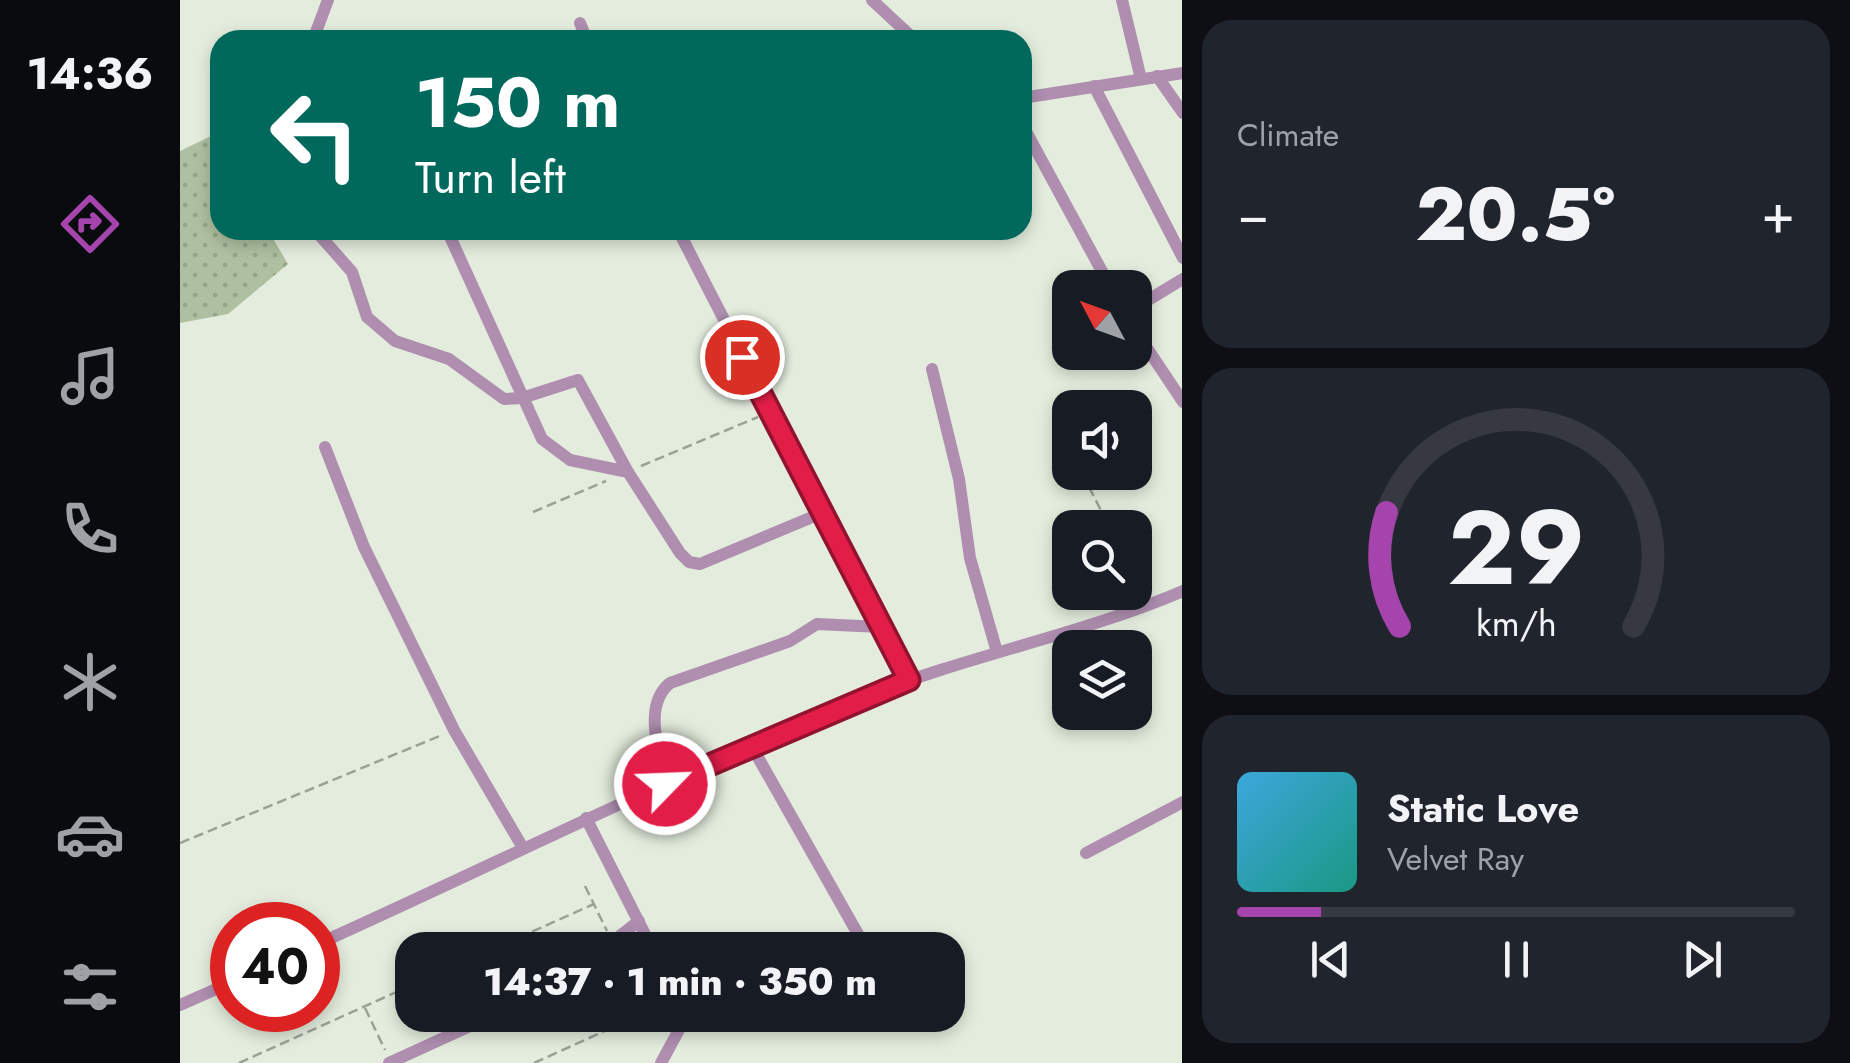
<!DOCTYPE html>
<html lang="en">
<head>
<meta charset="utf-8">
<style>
  body { margin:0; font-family:Jost,sans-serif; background:#20242c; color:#f1f3f6; height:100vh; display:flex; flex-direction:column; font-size:38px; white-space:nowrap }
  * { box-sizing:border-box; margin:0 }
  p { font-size:32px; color:#9ea1a6 }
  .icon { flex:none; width:55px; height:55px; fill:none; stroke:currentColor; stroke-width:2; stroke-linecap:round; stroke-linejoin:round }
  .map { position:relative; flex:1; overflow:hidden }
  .sheet { display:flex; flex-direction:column; gap:20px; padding:20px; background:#0d0f14; width:668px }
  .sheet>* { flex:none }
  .top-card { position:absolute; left:30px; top:30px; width:822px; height:210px; border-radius:30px; box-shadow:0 5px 15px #0003; background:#00695c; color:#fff; overflow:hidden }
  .needle { width:65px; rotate:311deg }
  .fabs { position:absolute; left:872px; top:270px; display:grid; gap:20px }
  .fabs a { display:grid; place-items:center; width:100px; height:100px; border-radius:20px; background:#171b24; box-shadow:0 5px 15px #0003; font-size:50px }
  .speed { position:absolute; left:30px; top:902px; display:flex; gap:20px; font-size:50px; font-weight:700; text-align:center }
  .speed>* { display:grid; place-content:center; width:130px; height:130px; border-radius:50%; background:#171b24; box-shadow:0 5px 15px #0003; line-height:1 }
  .speed .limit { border:15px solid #d22; background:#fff; color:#111 }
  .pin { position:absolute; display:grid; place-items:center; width:85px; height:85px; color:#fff; margin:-42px; border:5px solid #fff; border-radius:50%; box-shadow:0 2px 10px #0007 }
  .me { position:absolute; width:110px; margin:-55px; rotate:66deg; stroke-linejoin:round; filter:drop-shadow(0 0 8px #0008) }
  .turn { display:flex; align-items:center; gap:35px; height:210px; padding:0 40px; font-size:45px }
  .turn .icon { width:130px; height:130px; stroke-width:2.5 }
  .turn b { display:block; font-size:70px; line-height:85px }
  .big { font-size:75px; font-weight:800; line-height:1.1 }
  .sheet .widget { flex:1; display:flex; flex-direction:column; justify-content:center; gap:15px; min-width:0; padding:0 35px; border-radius:30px; background:#20242c }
  .sheet .dial { align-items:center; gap:0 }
  .dial svg { height:260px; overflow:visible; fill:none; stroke:#363941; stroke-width:7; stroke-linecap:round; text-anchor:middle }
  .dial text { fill:#f1f3f6; stroke:none }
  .song { display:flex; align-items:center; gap:30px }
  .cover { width:120px; height:120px; border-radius:15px; background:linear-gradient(135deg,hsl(200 70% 55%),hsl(170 70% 35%)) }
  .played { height:10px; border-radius:5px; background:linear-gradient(90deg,#a544ac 15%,#363941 15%) }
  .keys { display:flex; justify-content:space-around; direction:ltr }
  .heat { display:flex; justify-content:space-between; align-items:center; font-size:55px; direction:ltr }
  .trip { position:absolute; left:215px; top:932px; width:570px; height:100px; border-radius:30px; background:#171b24; box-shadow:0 5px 15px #0003; font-weight:800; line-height:100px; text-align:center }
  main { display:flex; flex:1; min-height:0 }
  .tabs { display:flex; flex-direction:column; width:180px; justify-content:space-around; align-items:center; background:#090b0e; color:#9ea1a6 }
  .tabs .icon { width:70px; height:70px }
  .tabs .selected { color:#a544ac }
  .tabs b { font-size:45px; color:#f1f3f6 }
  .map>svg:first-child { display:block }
</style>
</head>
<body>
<main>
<nav class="tabs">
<b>14:36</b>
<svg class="icon selected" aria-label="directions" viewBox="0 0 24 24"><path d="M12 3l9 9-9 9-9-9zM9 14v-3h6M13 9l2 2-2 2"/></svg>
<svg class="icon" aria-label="music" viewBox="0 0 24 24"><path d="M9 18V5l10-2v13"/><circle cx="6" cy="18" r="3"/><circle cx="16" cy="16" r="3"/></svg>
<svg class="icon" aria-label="phone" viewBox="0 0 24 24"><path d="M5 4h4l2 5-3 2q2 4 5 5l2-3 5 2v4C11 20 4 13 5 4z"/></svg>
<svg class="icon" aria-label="climate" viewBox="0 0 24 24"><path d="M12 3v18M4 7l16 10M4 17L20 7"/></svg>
<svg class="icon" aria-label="car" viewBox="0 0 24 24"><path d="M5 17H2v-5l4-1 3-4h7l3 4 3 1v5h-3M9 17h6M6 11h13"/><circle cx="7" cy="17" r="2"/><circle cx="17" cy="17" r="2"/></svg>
<svg class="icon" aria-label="filters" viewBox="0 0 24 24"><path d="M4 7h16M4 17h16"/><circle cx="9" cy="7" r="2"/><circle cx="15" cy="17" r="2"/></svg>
</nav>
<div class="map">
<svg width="1003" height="1063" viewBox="0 0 1003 1063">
  <defs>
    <pattern id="grass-dots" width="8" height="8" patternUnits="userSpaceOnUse" patternTransform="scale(2.5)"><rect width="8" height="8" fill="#aec0a1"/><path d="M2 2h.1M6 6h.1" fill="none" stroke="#95a58a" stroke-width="1.8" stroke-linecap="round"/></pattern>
  </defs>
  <rect width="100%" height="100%" fill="#e3ecdd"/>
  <!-- grass -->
  <polygon fill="url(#grass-dots)" points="31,136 40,150 40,230 88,230 108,264 48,314 0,323 0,151"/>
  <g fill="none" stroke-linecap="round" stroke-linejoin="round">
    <!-- path -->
    <g stroke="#9ba196" stroke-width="2.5" stroke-dasharray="10 5" stroke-linecap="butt">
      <polyline points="461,466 578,417"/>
      <polyline points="909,487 930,528"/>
      <polyline points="353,512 426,481"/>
      <polyline points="955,574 964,591"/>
      <polyline points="0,843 262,735"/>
      <polyline points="405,886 427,931"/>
      <polyline points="311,950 414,904"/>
      <polyline points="185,1008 205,1050"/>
      <polyline points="59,1063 232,985"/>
      <polyline points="354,1063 460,1015"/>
    </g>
    <!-- minor -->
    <g stroke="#af8eb0" stroke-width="12">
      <polyline points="692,0 735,40"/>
      <polyline points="942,0 961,79"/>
      <polyline points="400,23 407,40"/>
      <polyline points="133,40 148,0"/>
      <polyline points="977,76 1003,113"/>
      <polyline points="914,86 1003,258"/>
      <polyline points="842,98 1003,73"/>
      <polyline points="842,124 931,288"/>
      <polyline points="135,230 172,272 187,317 215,341 269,359 324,399 342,398 398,380 448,472 500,553 509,562 520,564 642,513"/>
      <polyline points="267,230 362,439 390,460 448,472"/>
      <polyline points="498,230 729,680"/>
      <polyline points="955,308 1003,279"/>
      <polyline points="955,330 1003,402"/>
      <polyline points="752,369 779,479 790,558 817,652"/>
      <polyline points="145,447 184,547 274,730 343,848"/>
      <polyline points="571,745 687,950"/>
      <path d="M485,784C480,752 462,706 490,683L610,641L637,624L701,627"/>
      <polyline points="406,818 473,950"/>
      <polyline points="906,853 1003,802"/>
      <path d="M138,944C320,862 499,772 685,697C789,655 900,635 1003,591"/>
      <polyline points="422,950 459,921"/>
      <polyline points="0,1005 52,982"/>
      <polyline points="209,1063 314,1015"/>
      <polyline points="481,1063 507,1015"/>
    </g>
  </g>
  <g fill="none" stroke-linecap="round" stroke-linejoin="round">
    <defs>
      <polyline id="route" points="485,784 729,680 562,357"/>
    </defs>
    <!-- route casing -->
    <use href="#route" stroke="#92132f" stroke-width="25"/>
    <!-- route -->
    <use href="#route" stroke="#e11d48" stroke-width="18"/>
  </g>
</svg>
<div class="fabs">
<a><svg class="needle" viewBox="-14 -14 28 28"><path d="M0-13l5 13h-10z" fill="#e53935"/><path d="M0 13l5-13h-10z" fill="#9ea1a6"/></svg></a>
<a><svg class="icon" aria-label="sound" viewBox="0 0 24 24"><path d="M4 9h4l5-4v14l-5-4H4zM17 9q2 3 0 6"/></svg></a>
<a><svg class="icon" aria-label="search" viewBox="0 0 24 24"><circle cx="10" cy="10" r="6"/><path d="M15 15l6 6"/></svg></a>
<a><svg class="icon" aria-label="layers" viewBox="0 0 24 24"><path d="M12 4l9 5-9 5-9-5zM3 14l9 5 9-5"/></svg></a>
</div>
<div class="speed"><div class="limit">40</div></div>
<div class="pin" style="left:562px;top:357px;background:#d93025"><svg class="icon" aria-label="arrive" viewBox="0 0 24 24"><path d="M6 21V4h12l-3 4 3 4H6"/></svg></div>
<svg class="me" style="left:485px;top:784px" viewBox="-20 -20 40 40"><circle r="17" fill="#e11d48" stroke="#fff" stroke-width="3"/><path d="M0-11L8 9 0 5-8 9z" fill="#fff"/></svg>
<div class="trip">14:37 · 1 min · 350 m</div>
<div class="top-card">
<div class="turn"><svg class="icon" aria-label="left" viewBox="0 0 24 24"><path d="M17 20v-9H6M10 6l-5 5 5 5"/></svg><div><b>150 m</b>Turn left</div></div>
</div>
</div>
<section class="sheet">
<div class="widget"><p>Climate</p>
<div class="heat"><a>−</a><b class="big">20.5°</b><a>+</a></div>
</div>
<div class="widget dial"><svg viewBox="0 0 100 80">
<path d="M14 69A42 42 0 1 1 86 69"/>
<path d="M14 69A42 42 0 0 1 10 34" stroke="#a544ac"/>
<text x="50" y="56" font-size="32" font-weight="700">29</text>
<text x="50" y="72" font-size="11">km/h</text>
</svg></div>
<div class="widget">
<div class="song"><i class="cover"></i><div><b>Static Love</b><p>Velvet Ray</p></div></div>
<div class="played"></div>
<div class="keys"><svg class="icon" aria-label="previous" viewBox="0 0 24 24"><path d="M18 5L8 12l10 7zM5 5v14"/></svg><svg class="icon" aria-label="pause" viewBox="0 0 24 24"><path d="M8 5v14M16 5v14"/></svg><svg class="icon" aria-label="next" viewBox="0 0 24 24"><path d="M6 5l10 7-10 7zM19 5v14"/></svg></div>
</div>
</section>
</main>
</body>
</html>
